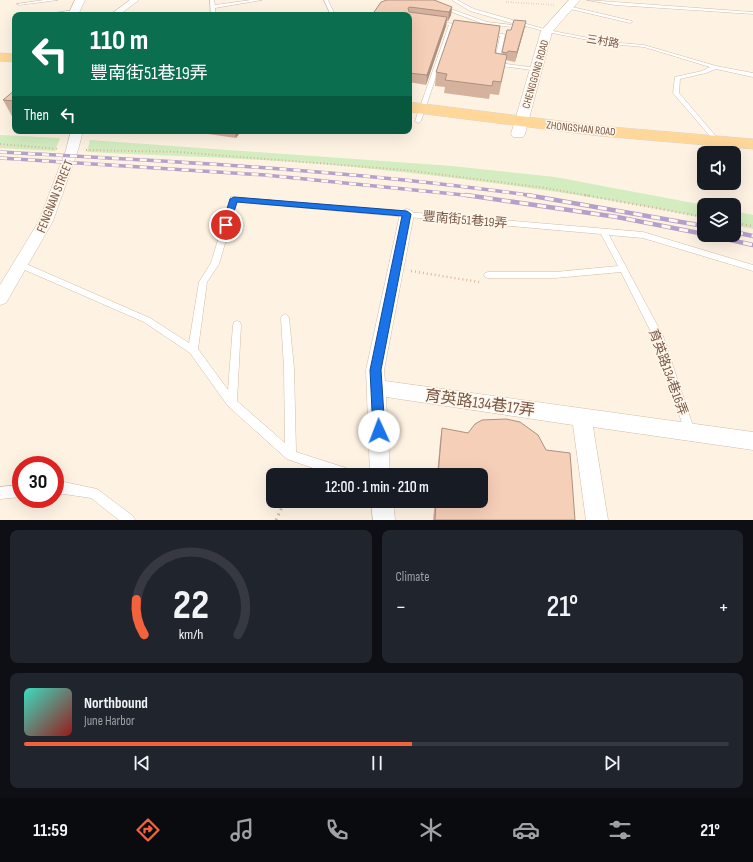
<!DOCTYPE html>
<html lang="en">
<head>
<meta charset="utf-8">
<style>
  body { margin:0; font-family:"Sofia Sans Condensed","Noto Sans TC",sans-serif; background:#20242c; color:#f1f3f6; height:100vh; display:flex; flex-direction:column; font-size:15px; white-space:nowrap }
  * { box-sizing:border-box; margin:0 }
  p { font-size:13px; color:#9ea1a6 }
  .icon { flex:none; width:22px; height:22px; fill:none; stroke:currentColor; stroke-width:2; stroke-linecap:round; stroke-linejoin:round }
  .map { position:relative; height:520px; overflow:hidden }
  .side { display:flex; flex-direction:column; gap:10px; padding:10px; background:#0d0f14; flex:1 }
  .side>* { flex:none }
  .banner { position:absolute; left:12px; top:12px; width:400px; height:122px; border-radius:8px; box-shadow:0 4px 16px #0002; background:#0b6e4f; color:#fff; overflow:hidden }
  .buttons { position:absolute; left:697px; top:146px; display:grid; gap:8px }
  .buttons a { display:grid; place-items:center; width:44px; height:44px; border-radius:8px; background:#171b24; box-shadow:0 4px 16px #0002; font-size:20px }
  .speed { position:absolute; left:12px; top:456px; display:flex; gap:8px; font-size:20px; font-weight:700; text-align:center }
  .speed>* { display:grid; place-content:center; width:52px; height:52px; border-radius:50%; background:#171b24; box-shadow:0 4px 16px #0002; line-height:1 }
  .speed .limit { border:6px solid #d22; background:#fff; color:#111 }
  .pin { position:absolute; display:grid; place-items:center; width:34px; height:34px; color:#fff; margin:-17px; border:2px solid #fff; border-radius:50%; box-shadow:0 1px 4px #0007 }
  .me { position:absolute; width:44px; margin:-22px; rotate:358deg; stroke-linejoin:round; filter:drop-shadow(0 0 3px #0008) }
  .turn { display:flex; align-items:center; gap:14px; height:84px; padding:0 12px; font-size:18px }
  .turn .icon { width:52px; height:52px; stroke-width:2.5 }
  .turn b { display:block; font-size:28px; line-height:34px }
  .then { display:flex; align-items:center; height:38px; padding:0 12px; background:#0003; gap:8px; font-size:15px }
  .big { font-size:30px; font-weight:600; line-height:1.1 }
  .side .tile { flex:1; display:flex; flex-direction:column; justify-content:center; gap:6px; min-width:0; padding:0 14px; border-radius:8px; background:#20242c }
  .side .dial { align-items:center; gap:0 }
  .dial svg { height:104px; overflow:visible; fill:none; stroke:#363941; stroke-width:7; stroke-linecap:round; text-anchor:middle }
  .dial text { fill:#f1f3f6; stroke:none }
  .song { display:flex; align-items:center; gap:12px }
  .cover { width:48px; height:48px; border-radius:6px; background:linear-gradient(135deg,hsl(170 70% 55%),hsl(0 70% 35%)) }
  .played { height:4px; border-radius:2px; background:linear-gradient(90deg,#f3623d 55%,#363941 55%) }
  .keys { display:flex; justify-content:space-around; direction:ltr }
  .heat { display:flex; justify-content:space-between; align-items:center; font-size:22px; direction:ltr }
  .side .tiles { flex:1; display:grid; gap:10px; grid-template-columns:1fr 1fr }
  .tile:last-child { grid-column:span 2 }
  .trip { position:absolute; left:266px; top:468px; width:222px; height:40px; border-radius:8px; background:#171b24; box-shadow:0 4px 16px #0002; font-weight:600; line-height:40px; text-align:center }
  .tabs { display:flex; height:64px; justify-content:space-around; align-items:center; background:#090b0e; color:#9ea1a6 }
  .tabs .icon { width:28px; height:28px }
  .tabs .active { color:#f3623d }
  .tabs b { font-size:18px; color:#f1f3f6 }
  .map>svg:first-child { display:block }
</style>
</head>
<body>
<div class="map">
<svg width="753" height="520" viewBox="0 0 753 520">
  <rect width="100%" height="100%" fill="#fef3e3"/>
  <!-- green -->
  <g fill="#d3edc0">
    <polygon points="0,135 60,138 55,151 0,148"/>
    <path d="M90,140L452,166L555,177L704,205V218C582,193 458,177 334,165C252,158 169,156 87,152Z"/>
    <polygon points="734,211 753,215 753,229 734,225"/>
  </g>
  <g fill="none" stroke-linecap="round" stroke-linejoin="round">
    <defs>
      <g id="service">
        <polygon points="44,0 58,0 19,5 17,4"/>
        <polygon points="210,0 214,0 215,5 251,0 262,0 215,8 215,15 211,15"/>
        <polygon points="324,0 328,0 335,15 331,15"/>
        <polygon points="420,0 426,0 487,22 522,26 470,11 452,0 457,0 474,9 548,30 609,42 644,45 716,66 753,73 753,77 716,69 706,73 680,79 679,93 719,140 720,141 717,143 715,142 673,93 675,77 702,71 710,67 644,47 609,44 547,32 525,26 525,28 523,28 484,24"/>
        <polygon points="587,0 753,12 753,14 615,5"/>
        <polygon points="568,6 632,21 632,22 630,23 566,8 566,6"/>
        <polygon points="75,10 77,11 77,12 53,15 40,15"/>
        <polygon points="436,21 454,24 421,121 418,123 415,121 449,25 434,23 434,21"/>
        <polygon points="487,32 503,34 505,35 499,63 537,68 539,69 539,71 494,65 500,36 487,34"/>
        <polygon points="231,197 643,232 753,265 753,271 643,238 609,235 663,336 695,432 694,435 690,437 686,435 653,336 621,272 555,278 488,278 485,277 484,275 485,273 488,272 555,272 618,266 601,234 237,202 219,264 207,282 198,349 228,390 233,325 234,322 237,321 240,322 241,325 237,401 285,443 284,368 281,318 282,316 285,314 288,316 289,318 294,368 296,452 349,469 353,471 355,475 333,475 287,459 228,406 190,353 144,322 18,267 17,265 21,262 24,263 150,318 189,343 199,282 211,263"/>
        <polygon points="64,482 97,489 133,516 135,520 119,520 91,498 64,494 55,495 55,483"/>
        <polygon points="21,485 21,497 0,499 0,487"/>
      </g>
      <g id="minor">
        <polygon points="130,0 139,0 119,15 110,15"/>
        <polygon points="71,131 83,131 78,150 53,221 6,303 0,305 0,285 39,221 66,150"/>
        <polygon points="407,209 412,211 414,214 384,370 385,381 753,432 753,450 593,427 608,520 586,520 573,425 386,397 390,475 370,475 366,370 400,214 402,211"/>
        <polygon points="371,501 393,501 395,520 373,520"/>
      </g>
      <g id="tertiary">
        <polygon points="75,0 85,0 78,15 68,15"/>
        <polygon points="569,0 580,0 552,32 525,134 523,137 513,137 511,134 541,31"/>
      </g>
      <g id="primary">
        <polygon points="0,53 15,54 15,62 0,61"/>
        <polygon points="409,102 600,126 753,139 753,149 600,136 409,112"/>
      </g>
    </defs>
    <!-- service casing -->
    <use href="#service" stroke="#d3bcaa" stroke-width="1"/>
    <!-- minor casing -->
    <use href="#minor" stroke="#d3bcaa" stroke-width="1"/>
    <!-- tertiary casing -->
    <use href="#tertiary" stroke="#d3bcaa" stroke-width="1"/>
    <!-- primary casing -->
    <use href="#primary" stroke="#dcd3cf" stroke-width="1"/>
    <!-- path-far3 -->
    <polyline stroke="#dbb39b" stroke-width="1.5" stroke-dasharray="0.5 2" stroke-linecap="butt" points="506,2 555,5"/>
    <!-- path-far2 -->
    <g stroke="#dbb39b" stroke-width="2" stroke-dasharray="1 2.5" stroke-linecap="butt">
      <polyline points="0,144 59,149"/>
      <polyline points="86,150 178,152 405,170 546,188 590,196"/>
    </g>
    <!-- path-far1 -->
    <g stroke="#dbb39b" stroke-width="2.5" stroke-dasharray="1 3" stroke-linecap="butt">
      <polyline points="585,195 704,217"/>
      <polyline points="734,223 753,226"/>
      <polyline points="411,271 479,282"/>
    </g>
    <!-- path -->
    <polyline stroke="#dbb39b" stroke-width="3" stroke-dasharray="1.5 4" stroke-linecap="butt" points="276,520 285,501"/>
    <!-- service -->
    <use href="#service" fill="#fff" fill-rule="evenodd"/>
    <!-- minor -->
    <use href="#minor" fill="#fff" fill-rule="evenodd"/>
    <!-- tertiary -->
    <use href="#tertiary" fill="#fff" fill-rule="evenodd"/>
    <!-- primary -->
    <use href="#primary" fill="#ffd799" fill-rule="evenodd"/>
    <defs>
      <g id="rail-far1">
        <path d="M0,152C179,162 356,170 534,196"/>
        <polyline points="0,158 265,175 474,196"/>
      </g>
      <g id="rail">
        <polyline points="466,195 617,217 704,234"/>
        <polyline points="527,195 704,226"/>
        <polyline points="734,232 753,236"/>
        <polyline points="708,235 753,245"/>
      </g>
    </defs>
    <!-- rail-far1 casing -->
    <use href="#rail-far1" stroke="#b5a0c9" stroke-width="3.5"/>
    <!-- rail casing -->
    <use href="#rail" stroke="#b5a0c9" stroke-width="4.5"/>
    <!-- rail-far1 -->
    <use href="#rail-far1" stroke="#fff7eb" stroke-width="2.5" stroke-dasharray="7" stroke-linecap="butt"/>
    <!-- rail -->
    <use href="#rail" stroke="#fff7eb" stroke-width="3" stroke-dasharray="9" stroke-linecap="butt"/>
  </g>
  <!-- wall -->
  <g fill="#d4b29e">
    <polygon points="387,0 452,7 451,15 448,21 447,21 446,26 426,85 409,82 409,15"/>
    <polygon points="507,30 524,30 515,62 506,60 499,95 490,94 489,99 444,93 445,87 435,86 436,72 495,53 502,54"/>
    <polygon points="15,90 15,118 13,118 3,100"/>
    <polygon points="207,131 241,131 236,138 208,134"/>
    <polygon points="442,428 575,520 433,520 435,501 481,501 481,475 437,475 440,441"/>
  </g>
  <!-- shaded-wall -->
  <g fill="#ac9181">
    <polygon points="452,7 451,15 448,21 449,12"/>
    <polygon points="447,17 446,26 426,85 427,75"/>
    <polygon points="526,21 524,30 515,62 517,52"/>
    <polygon points="235,131 241,131 236,138"/>
  </g>
  <!-- building -->
  <g fill="#f6cfb8" stroke="#ac9181">
    <polygon points="387,0 434,0 452,7 449,12 410,7 408,8 409,12 447,17 427,75 409,73 409,15 372,15 381,2"/>
    <polygon points="454,20 500,26 495,53 507,55 501,82 493,81 492,86 445,80 447,74 436,72"/>
    <polygon points="514,20 526,21 517,52 508,51 507,53 502,52 507,30 511,30"/>
    <polygon points="15,90 15,101 3,100"/>
    <polygon points="506,419 520,422 538,435 546,450 570,453 575,520 435,520 436,501 481,501 481,475 438,475 442,428 468,433 475,424 482,420"/>
  </g>
  <!-- route -->
  <polygon fill="#1a73e8" stroke="#114b97" points="234,197 407,211 411,214 381,370 385,431 383,435 379,437 374,435 373,431 370,370 402,216 237,202 230,225 226,228 223,227 222,225 230,199"/>
  <g text-anchor="middle" stroke-width="3" stroke-linejoin="round" paint-order="stroke">
    <!-- far-street labels -->
    <g font-size="11" fill="#795746" stroke="#fff7eb">
      <text transform="translate(603 41) rotate(9)" y="4">三村路</text>
      <text transform="translate(535 74) rotate(-74)" y="4">CHENGGONG ROAD</text>
      <text transform="translate(581 128) rotate(6)" y="4">ZHONGSHAN ROAD</text>
    </g>
    <!-- street labels -->
    <g font-size="13" fill="#795746" stroke="#fff7eb">
      <text transform="translate(54 196) rotate(-68)" y="5">FENGNAN STREET</text>
      <text transform="translate(465 219) rotate(5)" y="5">豐南街51巷19弄</text>
      <text transform="translate(669 372) rotate(70)" y="5">育英路134巷16弄</text>
    </g>
    <!-- near-street labels -->
    <g font-size="16" fill="#795746" stroke="#fff7eb">
      <text transform="translate(480 402) rotate(8)" y="6">育英路134巷17弄</text>
    </g>
  </g>
</svg>
<div class="buttons">
<a><svg class="icon" aria-label="sound" viewBox="0 0 24 24"><path d="M4 9h4l5-4v14l-5-4H4zM17 9q2 3 0 6"/></svg></a>
<a><svg class="icon" aria-label="layers" viewBox="0 0 24 24"><path d="M12 4l9 5-9 5-9-5zM3 14l9 5 9-5"/></svg></a>
</div>
<div class="speed"><div class="limit">30</div></div>
<div class="pin" style="left:226px;top:225px;background:#d93025"><svg class="icon" aria-label="arrive" viewBox="0 0 24 24"><path d="M6 21V4h12l-3 4 3 4H6"/></svg></div>
<svg class="me" style="left:379px;top:431px" viewBox="-20 -20 40 40"><circle r="19" fill="#fff"/><path d="M0-13L10 11 0 6-10 11z" fill="#1a73e8"/></svg>
<div class="trip">12:00 · 1 min · 210 m</div>
<div class="banner">
<div class="turn"><svg class="icon" aria-label="left" viewBox="0 0 24 24"><path d="M17 20v-9H6M10 6l-5 5 5 5"/></svg><div><b>110 m</b>豐南街51巷19弄</div></div>
<div class="then">Then<svg class="icon" aria-label="left" viewBox="0 0 24 24"><path d="M17 20v-9H6M10 6l-5 5 5 5"/></svg></div>
</div>
</div>
<section class="side">
<div class="tiles">
<div class="tile dial"><svg viewBox="0 0 100 80">
<path d="M14 69A42 42 0 1 1 86 69"/>
<path d="M14 69A42 42 0 0 1 8 42" stroke="#f3623d"/>
<text x="50" y="56" font-size="32" font-weight="700">22</text>
<text x="50" y="72" font-size="11">km/h</text>
</svg></div>
<div class="tile"><p>Climate</p>
<div class="heat"><a>−</a><b class="big">21°</b><a>+</a></div>
</div>
<div class="tile">
<div class="song"><i class="cover"></i><div><b>Northbound</b><p>June Harbor</p></div></div>
<div class="played"></div>
<div class="keys"><svg class="icon" aria-label="previous" viewBox="0 0 24 24"><path d="M18 5L8 12l10 7zM5 5v14"/></svg><svg class="icon" aria-label="pause" viewBox="0 0 24 24"><path d="M8 5v14M16 5v14"/></svg><svg class="icon" aria-label="next" viewBox="0 0 24 24"><path d="M6 5l10 7-10 7zM19 5v14"/></svg></div>
</div>
</div>
</section>
<nav class="tabs">
<b>11:59</b>
<svg class="icon active" aria-label="directions" viewBox="0 0 24 24"><path d="M12 3l9 9-9 9-9-9zM9 14v-3h6M13 9l2 2-2 2"/></svg>
<svg class="icon" aria-label="music" viewBox="0 0 24 24"><path d="M9 18V5l10-2v13"/><circle cx="6" cy="18" r="3"/><circle cx="16" cy="16" r="3"/></svg>
<svg class="icon" aria-label="phone" viewBox="0 0 24 24"><path d="M5 4h4l2 5-3 2q2 4 5 5l2-3 5 2v4C11 20 4 13 5 4z"/></svg>
<svg class="icon" aria-label="climate" viewBox="0 0 24 24"><path d="M12 3v18M4 7l16 10M4 17L20 7"/></svg>
<svg class="icon" aria-label="car" viewBox="0 0 24 24"><path d="M5 17H2v-5l4-1 3-4h7l3 4 3 1v5h-3M9 17h6M6 11h13"/><circle cx="7" cy="17" r="2"/><circle cx="17" cy="17" r="2"/></svg>
<svg class="icon" aria-label="filters" viewBox="0 0 24 24"><path d="M4 7h16M4 17h16"/><circle cx="9" cy="7" r="2"/><circle cx="15" cy="17" r="2"/></svg>
<b>21°</b>
</nav>
</body>
</html>
